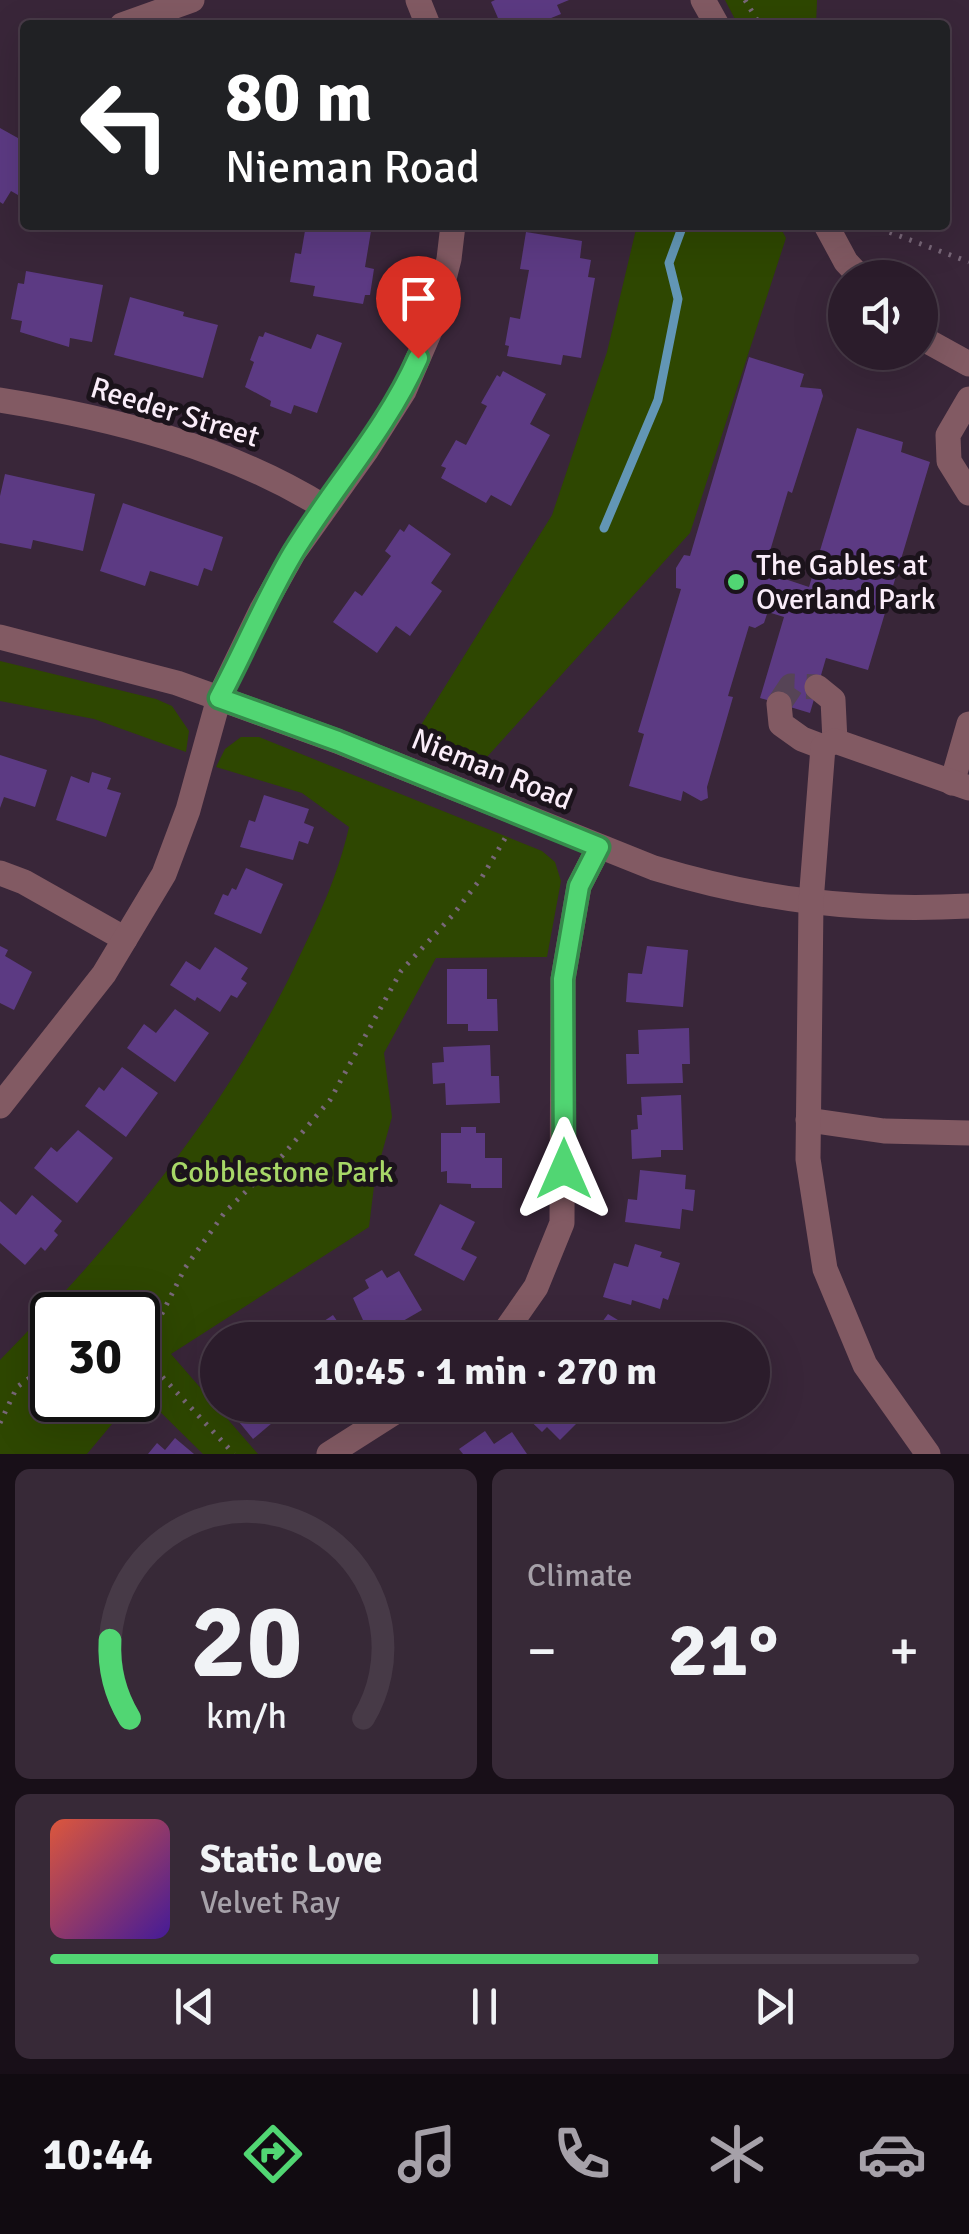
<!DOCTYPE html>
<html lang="en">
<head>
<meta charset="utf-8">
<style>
  body { margin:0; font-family:Signika,sans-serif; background:#372937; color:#f1f3f6; height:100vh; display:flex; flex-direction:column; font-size:38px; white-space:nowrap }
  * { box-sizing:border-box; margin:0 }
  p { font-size:32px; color:#a6a1a9 }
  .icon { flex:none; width:55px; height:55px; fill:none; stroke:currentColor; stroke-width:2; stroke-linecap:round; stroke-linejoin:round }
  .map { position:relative; height:1454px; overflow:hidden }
  .panel { display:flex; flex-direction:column; gap:15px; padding:15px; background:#180f18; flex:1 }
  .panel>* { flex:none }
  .guide { position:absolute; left:20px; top:20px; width:930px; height:210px; border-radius:10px; box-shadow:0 10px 40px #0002,0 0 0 2px #473a47; background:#202124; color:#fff; overflow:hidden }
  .fabs { position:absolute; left:828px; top:260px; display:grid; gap:20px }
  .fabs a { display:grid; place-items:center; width:110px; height:110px; border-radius:50%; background:#2b1c2b; box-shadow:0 10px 40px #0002,0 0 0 2px #473a47; font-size:50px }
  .speed { position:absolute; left:30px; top:1292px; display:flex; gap:20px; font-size:50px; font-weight:700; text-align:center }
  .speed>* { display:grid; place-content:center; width:130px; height:130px; border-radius:50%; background:#2b1c2b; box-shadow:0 10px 40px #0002,0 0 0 2px #473a47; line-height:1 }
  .speed .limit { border:5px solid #111; border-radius:15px; background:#fff; color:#111 }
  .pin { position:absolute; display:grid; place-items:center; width:85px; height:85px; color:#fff; margin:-102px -42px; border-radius:50% 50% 50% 0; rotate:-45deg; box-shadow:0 0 10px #0007 }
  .pin .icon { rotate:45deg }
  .me { position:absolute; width:110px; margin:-55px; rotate:0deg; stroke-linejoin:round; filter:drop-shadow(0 0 8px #0008) }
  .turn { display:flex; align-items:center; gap:35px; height:210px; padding:0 40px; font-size:45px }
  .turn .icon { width:130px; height:130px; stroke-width:2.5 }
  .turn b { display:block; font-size:70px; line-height:85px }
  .big { font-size:75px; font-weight:800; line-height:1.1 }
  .panel .tile { flex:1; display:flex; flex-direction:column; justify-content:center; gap:15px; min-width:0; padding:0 35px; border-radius:15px; background:#372937 }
  .panel .dial { align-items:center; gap:0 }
  .dial svg { height:260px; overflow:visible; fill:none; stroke:#473a47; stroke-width:7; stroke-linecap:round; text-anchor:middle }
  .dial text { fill:#f1f3f6; stroke:none }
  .song { display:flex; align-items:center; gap:30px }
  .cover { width:120px; height:120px; border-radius:15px; background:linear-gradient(135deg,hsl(10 70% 55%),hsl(260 70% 35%)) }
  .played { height:10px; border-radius:5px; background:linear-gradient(90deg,#51d673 70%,#473a47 70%) }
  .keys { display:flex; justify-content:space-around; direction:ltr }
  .heat { display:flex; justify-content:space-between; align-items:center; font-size:55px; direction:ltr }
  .panel .tiles { flex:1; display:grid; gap:15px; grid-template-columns:1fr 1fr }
  .tile:last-child { grid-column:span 2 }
  .trip { position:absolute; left:200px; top:1322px; width:570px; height:100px; border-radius:50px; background:#2b1c2b; box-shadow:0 10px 40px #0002,0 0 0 2px #473a47; font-weight:800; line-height:100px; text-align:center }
  .menu { display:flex; height:160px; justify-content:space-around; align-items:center; background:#110b11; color:#a6a1a9 }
  .menu .icon { width:70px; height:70px }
  .menu .current { color:#51d673 }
  .menu b { font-size:45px; color:#f1f3f6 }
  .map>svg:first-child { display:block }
</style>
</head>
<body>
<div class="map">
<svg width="969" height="1454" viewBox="0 0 969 1454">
  <rect width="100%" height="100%" fill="#392639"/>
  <!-- green -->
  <g fill="#2e4701">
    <polygon points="725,0 817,0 816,25 738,25"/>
    <polygon points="637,225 779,225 786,238 690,533 487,757 416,733 552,515 607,352"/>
    <polygon points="0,661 156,699 172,706 189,731 186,752 94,719 0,701"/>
    <path d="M241,737H259L542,851L555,862L561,881L547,957L436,958L384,1053L392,1117L375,1178L369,1227L171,1354L258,1454H203L140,1392L138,1393V1315H52V1400H132L87,1454H0V1360C116,1241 221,1118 294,968C317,920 337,879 349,827L302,793L216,767L225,749Z"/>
  </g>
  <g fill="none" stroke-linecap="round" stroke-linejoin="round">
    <!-- stream -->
    <polyline stroke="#6296b5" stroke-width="9" points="604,528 658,400 678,299 669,263 683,225"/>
  </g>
  <!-- building -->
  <g fill="#5c3a83">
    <polygon points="495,0 569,0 557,5 561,14 534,25 501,25 491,2"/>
    <polygon points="0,128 25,142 25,199 11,191 3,204 0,202"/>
    <polygon points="306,225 372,225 365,267 374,269 370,295 365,295 363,304 313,296 315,286 290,282 295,253 301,254"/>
    <polygon points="526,232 582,241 580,258 591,260 588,277 595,278 581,358 563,355 561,365 507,356 509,346 505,345 510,317 520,319 529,270 520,269"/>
    <polygon points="26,271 103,285 92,342 70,338 69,347 20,332 22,321 11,319 18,283 24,284"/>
    <polygon points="130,297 184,312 183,316 218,325 203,378 114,355"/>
    <polygon points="265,332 311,349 317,334 342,343 317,413 294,405 291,414 270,406 271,401 245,387 254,362 250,360 259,336 263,337"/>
    <polygon points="749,357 804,374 800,387 821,389 823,396 792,493 788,491 767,561 785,566 782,578 809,587 857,428 903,442 901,452 930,462 868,670 826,658 810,713 760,698 784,617 771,613 772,607 762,604 767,614 764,623 755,628 749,626 728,696 733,697 707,787 708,798 701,801 683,791 681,801 629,786 644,734 638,732 681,589 676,588 676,568 684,555 690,556"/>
    <polygon points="503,371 546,394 530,424 550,435 511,506 491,495 486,503 441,478 446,468 441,466 456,440 466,445 487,406 481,403 497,375 500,377"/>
    <polygon points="5,474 95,494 83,551 33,540 31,549 0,543 0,496"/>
    <polygon points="123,503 223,537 212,571 204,568 198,586 150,571 145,586 100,571"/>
    <polygon points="409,524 451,554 431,583 442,591 410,636 396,626 377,653 333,622 355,591 362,596 391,556 385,551 400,529 404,532"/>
    <polygon points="0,755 47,770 35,807 4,797 0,808"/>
    <polygon points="92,772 111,778 107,789 121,793 106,837 56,820 71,776 89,783"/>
    <polygon points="264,795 309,809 304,823 314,827 308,844 299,841 293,860 240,847 249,820 255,822"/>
    <polygon points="246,868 283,884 261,934 214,914 223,894 228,896 232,888 236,890"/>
    <polygon points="0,946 8,950 5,956 32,972 14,1010 0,1003"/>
    <polygon points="647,946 688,950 683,1007 626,1002 628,973 642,974"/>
    <polygon points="215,947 248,968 241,979 247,983 237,998 231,995 220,1012 197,997 195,1001 170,985 186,961 200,970"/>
    <polygon points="447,969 487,969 487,999 497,999 498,1031 468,1031 468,1024 447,1024"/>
    <polygon points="175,1009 209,1033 175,1082 127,1048 144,1024 156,1033"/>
    <polygon points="689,1028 690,1064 682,1064 683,1083 627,1084 626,1054 639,1054 638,1030"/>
    <polygon points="490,1045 491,1076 499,1076 500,1103 446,1105 445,1083 433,1084 432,1063 444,1062 443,1047"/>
    <polygon points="122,1067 158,1093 126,1137 85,1106 99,1087 104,1091"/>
    <polygon points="681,1095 683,1150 661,1150 661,1157 632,1159 631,1130 638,1129 637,1115 642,1115 641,1097"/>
    <polygon points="461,1127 476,1127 476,1133 485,1133 485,1158 502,1158 502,1188 471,1188 471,1184 447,1183 447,1171 441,1172 441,1133 461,1133"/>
    <polygon points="78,1130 113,1158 77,1203 34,1168 51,1147 57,1152"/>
    <polygon points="640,1170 686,1175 685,1189 695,1190 693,1211 682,1209 680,1229 625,1222 628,1199 637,1200"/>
    <polygon points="32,1195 62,1221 54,1231 58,1235 45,1251 41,1247 25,1265 0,1243 0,1201 16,1215"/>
    <polygon points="440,1204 475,1222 461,1249 477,1257 464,1281 414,1255"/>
    <polygon points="635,1244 662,1252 660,1257 680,1263 668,1300 663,1298 660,1309 632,1300 631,1305 603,1297 614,1263 628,1267"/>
    <polygon points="382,1270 387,1278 399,1271 422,1310 396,1325 400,1333 387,1340 372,1340 353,1298 369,1288 365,1280"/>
    <polygon points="608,1314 646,1337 644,1340 580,1340 584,1333 591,1337"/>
    <polygon points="333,1315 350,1340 296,1340"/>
    <polygon points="225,1405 267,1405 278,1418 253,1439"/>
    <polygon points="522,1405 595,1405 560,1440 547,1427 542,1432 518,1409"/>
    <polygon points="485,1431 494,1444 512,1432 527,1454 463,1454 459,1449"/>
    <polygon points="175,1438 194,1454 148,1454 157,1443 165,1450"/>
  </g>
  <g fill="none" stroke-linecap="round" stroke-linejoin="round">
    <!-- minor-tunnel -->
    <polyline stroke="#564456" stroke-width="25" stroke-dasharray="25 12" stroke-linecap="butt" points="779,704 791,686 817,687"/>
    <!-- path -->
    <g stroke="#786778" stroke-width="5" stroke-dasharray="2.5 8" stroke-linecap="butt">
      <polyline points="745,0 760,25"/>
      <polyline points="870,225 969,262"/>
      <polyline points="141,1354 234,1454"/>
      <polyline points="138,1361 185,1268 225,1212 282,1156 330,1100 401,971 452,916 482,877 507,835"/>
      <polyline points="0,1423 17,1387 52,1362"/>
    </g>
    <!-- minor -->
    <g stroke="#825a63" stroke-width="25">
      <polyline points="418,0 428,25"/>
      <polyline points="703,0 717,25"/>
      <polyline points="122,25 192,0"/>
      <polyline points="826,225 846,262 861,278"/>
      <polyline points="920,337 969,364"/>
      <polyline points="969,399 948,435 949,461 969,493"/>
      <path d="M0,400C113,418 227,447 324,507"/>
      <path d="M0,637L177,683L337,741L654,868C760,900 858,912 969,906"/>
      <polyline points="817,687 833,700 835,741"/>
      <polyline points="779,704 781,724 802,739 823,747"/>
      <polyline points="952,783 969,724"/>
      <polyline points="0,873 24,882 125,939"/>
      <polyline points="0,1106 104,974 164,874 188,810 219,698 262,609 294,552 366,451 404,391 432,326 449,259 453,225"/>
      <polyline points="808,1120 884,1131 969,1133"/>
      <polyline points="499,1340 536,1287 562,1223 563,979 579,886 599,847"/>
      <polyline points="329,1454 406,1405"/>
      <polyline points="928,1454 865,1365 825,1269 808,1159 811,902 823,747 835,741 969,788"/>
    </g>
  </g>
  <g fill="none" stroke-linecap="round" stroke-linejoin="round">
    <defs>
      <path id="route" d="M418,358C386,430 333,487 293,553C265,600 245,650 219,698L338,741L599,847L579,886L563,979L564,1169"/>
    </defs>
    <!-- route casing -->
    <use href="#route" stroke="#358b4b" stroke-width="25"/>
    <!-- route -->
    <use href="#route" stroke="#51d673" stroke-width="18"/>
  </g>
  <!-- markers -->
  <circle fill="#51d673" stroke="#1b131b" stroke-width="4" cx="736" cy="582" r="10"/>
  <g text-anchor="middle" stroke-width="10" stroke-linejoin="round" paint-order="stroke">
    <!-- street labels -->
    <g font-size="30" fill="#faedf9" stroke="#1b131b">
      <text transform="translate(175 412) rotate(17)" y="10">Reeder Street</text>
      <text transform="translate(492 769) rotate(22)" y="10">Nieman Road</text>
    </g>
    <!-- poi labels -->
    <g font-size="30" fill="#faedf9" stroke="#1b131b" text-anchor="start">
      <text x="756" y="575">The Gables at<tspan x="756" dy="34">Overland Park</tspan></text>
    </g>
    <!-- park labels -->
    <g font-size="30" fill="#a7d767" stroke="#1b131b">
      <text x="282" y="1182">Cobblestone Park</text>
    </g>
  </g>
</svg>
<div class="fabs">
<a><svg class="icon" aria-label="sound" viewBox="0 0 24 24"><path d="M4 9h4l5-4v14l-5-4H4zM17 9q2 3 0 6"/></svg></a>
</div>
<div class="speed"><div class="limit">30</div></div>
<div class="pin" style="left:418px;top:358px;background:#d93025"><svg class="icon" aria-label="arrive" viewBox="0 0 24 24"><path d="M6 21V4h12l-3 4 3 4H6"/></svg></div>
<svg class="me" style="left:564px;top:1169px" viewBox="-20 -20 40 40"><path d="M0-17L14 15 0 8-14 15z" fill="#51d673" stroke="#fff" stroke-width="4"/></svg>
<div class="trip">10:45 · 1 min · 270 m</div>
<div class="guide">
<div class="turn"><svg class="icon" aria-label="left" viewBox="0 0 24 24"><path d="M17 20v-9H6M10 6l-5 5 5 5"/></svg><div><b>80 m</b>Nieman Road</div></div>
</div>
</div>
<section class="panel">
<div class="tiles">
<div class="tile dial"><svg viewBox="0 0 100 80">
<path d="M14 69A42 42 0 1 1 86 69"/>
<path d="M14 69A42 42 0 0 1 8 45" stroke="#51d673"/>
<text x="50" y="56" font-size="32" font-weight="700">20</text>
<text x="50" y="72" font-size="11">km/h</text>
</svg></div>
<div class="tile"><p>Climate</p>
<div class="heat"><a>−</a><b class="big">21°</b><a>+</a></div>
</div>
<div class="tile">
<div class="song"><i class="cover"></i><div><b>Static Love</b><p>Velvet Ray</p></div></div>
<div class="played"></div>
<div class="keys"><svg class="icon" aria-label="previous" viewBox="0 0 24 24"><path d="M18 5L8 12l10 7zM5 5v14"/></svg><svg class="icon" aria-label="pause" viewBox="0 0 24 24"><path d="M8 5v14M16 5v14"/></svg><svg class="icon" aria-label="next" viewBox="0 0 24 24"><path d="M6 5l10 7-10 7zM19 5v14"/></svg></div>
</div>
</div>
</section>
<nav class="menu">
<b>10:44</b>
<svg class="icon current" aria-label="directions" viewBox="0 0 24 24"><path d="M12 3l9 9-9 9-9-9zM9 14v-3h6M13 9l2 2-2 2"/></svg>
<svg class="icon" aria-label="music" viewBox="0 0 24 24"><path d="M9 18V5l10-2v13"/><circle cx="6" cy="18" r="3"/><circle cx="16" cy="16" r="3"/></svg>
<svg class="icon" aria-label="phone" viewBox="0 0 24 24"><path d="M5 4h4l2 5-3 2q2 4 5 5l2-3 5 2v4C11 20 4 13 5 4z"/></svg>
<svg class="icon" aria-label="climate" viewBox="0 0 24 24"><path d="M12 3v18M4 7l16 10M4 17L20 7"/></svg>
<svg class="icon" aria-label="car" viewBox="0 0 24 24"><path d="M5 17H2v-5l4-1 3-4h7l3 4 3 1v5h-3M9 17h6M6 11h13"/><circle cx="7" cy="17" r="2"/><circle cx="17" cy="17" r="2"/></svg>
</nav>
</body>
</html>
